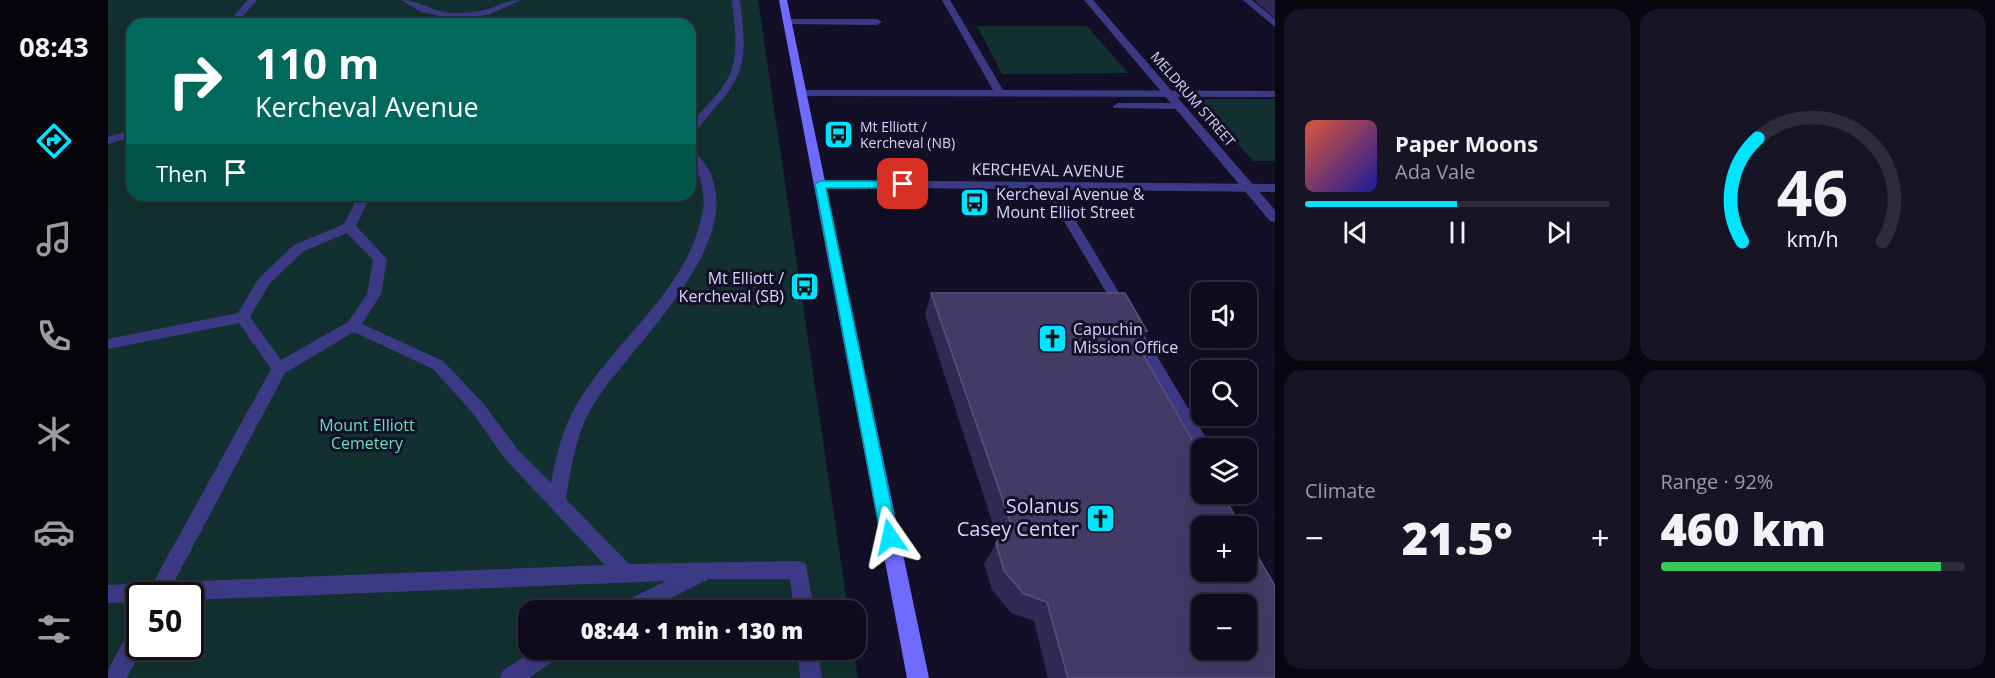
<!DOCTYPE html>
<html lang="en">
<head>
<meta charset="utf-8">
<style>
  body { margin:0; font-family:"Open Sans",sans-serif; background:#171425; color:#f1f3f6; height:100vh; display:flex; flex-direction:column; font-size:22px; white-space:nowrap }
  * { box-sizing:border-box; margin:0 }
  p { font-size:20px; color:#9b9ba3 }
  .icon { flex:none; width:33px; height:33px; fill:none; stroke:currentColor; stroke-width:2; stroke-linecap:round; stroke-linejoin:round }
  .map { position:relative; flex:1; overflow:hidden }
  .side { display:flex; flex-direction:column; gap:9px; padding:9px; background:#08060f; width:720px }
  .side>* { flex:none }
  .hud { position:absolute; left:18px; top:18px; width:570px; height:183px; border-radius:18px; box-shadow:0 6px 24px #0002,0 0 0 2px #2e2b3b; background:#00695c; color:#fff; overflow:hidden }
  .fabs { position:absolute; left:1083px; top:282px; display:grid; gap:12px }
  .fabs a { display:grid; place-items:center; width:66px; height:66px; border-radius:12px; background:#0e0b1c; box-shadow:0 6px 24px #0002,0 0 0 2px #2e2b3b; font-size:30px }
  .speed { position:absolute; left:18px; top:582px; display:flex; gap:12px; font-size:30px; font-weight:700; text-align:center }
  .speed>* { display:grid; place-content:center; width:78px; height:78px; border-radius:50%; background:#0e0b1c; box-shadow:0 6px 24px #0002,0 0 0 2px #2e2b3b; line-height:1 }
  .speed .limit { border:3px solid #111; border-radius:9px; background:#fff; color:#111 }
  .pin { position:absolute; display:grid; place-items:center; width:51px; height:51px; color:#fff; margin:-26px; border-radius:12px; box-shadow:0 3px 9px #0006 }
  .me { position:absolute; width:66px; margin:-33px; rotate:349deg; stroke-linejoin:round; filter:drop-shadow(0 0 4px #0008) }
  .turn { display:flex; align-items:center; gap:21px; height:126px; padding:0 30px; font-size:27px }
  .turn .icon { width:78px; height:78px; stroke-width:2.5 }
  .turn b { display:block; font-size:42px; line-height:51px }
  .then { display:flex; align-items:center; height:57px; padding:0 30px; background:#0003; gap:12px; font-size:22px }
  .big { font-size:45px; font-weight:800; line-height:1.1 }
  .side .widget { flex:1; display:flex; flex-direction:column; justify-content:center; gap:9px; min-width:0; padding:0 21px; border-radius:18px; background:#171425 }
  .side .dial { align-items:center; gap:0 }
  .dial svg { height:156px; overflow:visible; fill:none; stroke:#2e2b3b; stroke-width:7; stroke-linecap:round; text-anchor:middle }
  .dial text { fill:#f1f3f6; stroke:none }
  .song { display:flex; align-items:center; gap:18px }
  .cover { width:72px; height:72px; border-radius:9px; background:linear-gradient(135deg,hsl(10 70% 55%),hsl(240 70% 35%)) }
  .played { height:6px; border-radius:3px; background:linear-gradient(90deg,#00e5ff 50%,#2e2b3b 50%) }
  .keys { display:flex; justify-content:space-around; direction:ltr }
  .heat { display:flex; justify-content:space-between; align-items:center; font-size:33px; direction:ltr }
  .charge { height:9px; border-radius:4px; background:linear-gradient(90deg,#34c759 92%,#2e2b3b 0) }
  .side .tiles { flex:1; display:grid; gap:9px; grid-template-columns:repeat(2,1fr) }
  .trip { position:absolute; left:410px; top:600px; width:348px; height:60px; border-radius:18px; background:#0e0b1c; box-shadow:0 6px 24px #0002,0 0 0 2px #2e2b3b; font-weight:800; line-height:60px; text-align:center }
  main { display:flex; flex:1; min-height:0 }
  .tabs { display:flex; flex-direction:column; width:108px; justify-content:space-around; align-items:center; background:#06040b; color:#9b9ba3 }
  .tabs .icon { width:42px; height:42px }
  .tabs .on { color:#00e5ff }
  .tabs b { font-size:27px; color:#f1f3f6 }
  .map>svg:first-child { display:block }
</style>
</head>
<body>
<main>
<nav class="tabs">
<b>08:43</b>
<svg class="icon on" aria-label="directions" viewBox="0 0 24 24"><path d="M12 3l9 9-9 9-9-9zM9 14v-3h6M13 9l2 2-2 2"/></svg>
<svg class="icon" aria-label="music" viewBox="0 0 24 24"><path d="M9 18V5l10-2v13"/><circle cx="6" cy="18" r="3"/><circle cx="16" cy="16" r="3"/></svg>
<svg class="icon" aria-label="phone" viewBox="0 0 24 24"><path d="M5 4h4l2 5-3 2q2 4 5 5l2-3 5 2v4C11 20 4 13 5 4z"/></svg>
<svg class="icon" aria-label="climate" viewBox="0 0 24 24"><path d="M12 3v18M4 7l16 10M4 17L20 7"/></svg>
<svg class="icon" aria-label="car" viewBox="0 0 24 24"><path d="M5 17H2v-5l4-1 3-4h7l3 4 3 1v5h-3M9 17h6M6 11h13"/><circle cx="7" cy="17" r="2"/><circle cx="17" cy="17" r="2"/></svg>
<svg class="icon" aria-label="filters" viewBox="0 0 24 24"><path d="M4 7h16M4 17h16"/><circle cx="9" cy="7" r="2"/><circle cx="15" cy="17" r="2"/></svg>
</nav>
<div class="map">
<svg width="1167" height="678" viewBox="0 0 1167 678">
  <rect width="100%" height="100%" fill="#130f26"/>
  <!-- green -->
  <g fill="#12302f" fill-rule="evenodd">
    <path d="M0,0H650L740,610H420V650H745L750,678H0ZM24,24H582V195H24ZM32,596H82V646H32Z"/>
    <polygon points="869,26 979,26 1020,73 894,74"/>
    <polygon points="1090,99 1167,99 1167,161 1145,161"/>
  </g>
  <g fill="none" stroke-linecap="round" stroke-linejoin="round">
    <!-- service -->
    <g fill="#3d3a85" fill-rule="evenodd">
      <polygon points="140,0 149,0 128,24 118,24"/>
      <path d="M293,0C312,0 328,14 348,13C357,13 368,12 377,10C390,6 399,0 413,0L380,15L349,18L347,24H337L340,18L313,12Z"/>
      <path d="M624,0H632C642,76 633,77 586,133L582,134V124C594,110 610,96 619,80C633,57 626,25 624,0Z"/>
      <polygon points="834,0 842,0 895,90 1167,91 1167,97 693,96 688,93 693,90 885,90"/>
      <polygon points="1135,0 1144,0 1167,19 1167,27"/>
      <polygon points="679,19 769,19 774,22 769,25 676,24 676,20"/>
      <polygon points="1010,103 1072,103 1077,106 1072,109 1006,108 1005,106"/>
      <polygon points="24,130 24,137 0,144 0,137"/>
      <path d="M582,149L586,150C591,157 598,164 602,172C637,249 520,347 484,407C468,434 463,468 458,499L521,564L691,561L698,564L706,610H686L682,579H601L539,610H510L513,603L558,581L82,600V596H32V602L0,603V585L45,583L163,369L131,323L0,349V339L130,313L151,278L186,245L236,224L251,195H263L248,226L279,259L273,294L254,324L335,361L375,403L410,450L443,483C448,456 455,426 470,402C510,336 582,289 595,209C597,200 594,183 590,173C587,163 582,160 582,149ZM239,233L265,260L259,294L240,322L173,360L142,317L161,284L196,251ZM246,332L325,369L363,411L398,460L497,565L66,582L177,373Z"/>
      <polygon points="941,182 947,186 1101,443 1103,448 1094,448 1094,454 1089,453 1016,322 935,186"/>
      <polygon points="32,620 32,646 35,646 19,678 0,678 0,670 25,623"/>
      <polygon points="427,650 454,650 451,657 421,678 392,678 395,670"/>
      <polygon points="690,650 710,650 714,678 692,678"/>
    </g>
    <!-- minor -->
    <polygon fill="#3d3a85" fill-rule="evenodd" points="976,0 985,0 1167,210 1167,222 1162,221"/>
    <!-- tertiary -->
    <polygon fill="#3d3a85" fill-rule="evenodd" points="712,180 1167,184 1167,192 708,187 708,181"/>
    <!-- secondary -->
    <polygon fill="#6f6bff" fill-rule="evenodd" points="671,0 679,0 821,678 799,678"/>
  </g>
  <!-- wall -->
  <g fill="#312854">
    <polygon points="1146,0 1167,0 1167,18"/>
    <polygon points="823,293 1039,331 1030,346 1167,678 940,678 926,621 903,613 884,590 876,564 890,540 817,315"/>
  </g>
  <!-- building -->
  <path fill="#433a66" stroke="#5a527e" stroke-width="1.5" fill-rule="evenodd" d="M823,293H1017L1039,331L1022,332L1094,457V494H1114L1133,526H1094V572H1138V536L1167,586V678H960L939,602L916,594L896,571L888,543L902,521ZM1094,604H1138V650H1094Z"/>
  <!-- route -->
  <polygon fill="#00e5ff" stroke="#0095a6" stroke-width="1.5" points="712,181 795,181 801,184 795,188 718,188 790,537 788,542 782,544 776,542 773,537 707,184"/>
  <!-- icons -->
  <defs>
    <symbol id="bus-square" viewBox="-11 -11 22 22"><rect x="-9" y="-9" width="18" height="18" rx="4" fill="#00e5ff" stroke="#130f26"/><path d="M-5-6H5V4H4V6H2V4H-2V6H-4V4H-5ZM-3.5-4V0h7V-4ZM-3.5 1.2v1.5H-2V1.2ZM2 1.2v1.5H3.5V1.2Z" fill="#111"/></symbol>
    <symbol id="church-square" viewBox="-11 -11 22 22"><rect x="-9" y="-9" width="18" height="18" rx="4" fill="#00e5ff" stroke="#130f26"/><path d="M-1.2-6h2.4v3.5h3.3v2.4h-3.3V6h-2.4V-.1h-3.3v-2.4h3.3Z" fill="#111"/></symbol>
  </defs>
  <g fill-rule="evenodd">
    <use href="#bus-square" x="714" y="118" width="33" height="33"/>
    <use href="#bus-square" x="850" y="186" width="33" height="33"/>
    <use href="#bus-square" x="680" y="270" width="33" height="33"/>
    <use href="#church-square" x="928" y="322" width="33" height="33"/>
    <use href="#church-square" x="976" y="502" width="33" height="33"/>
  </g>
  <g text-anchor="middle" stroke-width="6" stroke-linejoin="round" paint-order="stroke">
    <!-- far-street labels -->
    <g font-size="14" fill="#d9d4ff" stroke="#130f26">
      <text transform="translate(1085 99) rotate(49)" y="5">MELDRUM STREET</text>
    </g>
    <!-- far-poi labels -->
    <g font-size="14" fill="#d9d4ff" stroke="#130f26" text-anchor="start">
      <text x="752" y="132">Mt Elliott /<tspan x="752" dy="16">Kercheval (NB)</tspan></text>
    </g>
    <!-- street labels -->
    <g font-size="16" fill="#d9d4ff" stroke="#130f26">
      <text transform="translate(940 170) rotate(1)" y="6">KERCHEVAL AVENUE</text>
    </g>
    <!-- poi labels -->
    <g font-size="16" fill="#d9d4ff" stroke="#130f26" text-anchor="start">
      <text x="888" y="200">Kercheval Avenue &amp;<tspan x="888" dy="18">Mount Elliot Street</tspan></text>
      <text x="676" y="284" text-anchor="end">Mt Elliott /<tspan x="676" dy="18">Kercheval (SB)</tspan></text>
      <text x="965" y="335">Capuchin<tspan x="965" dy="18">Mission Office</tspan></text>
    </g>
    <!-- park labels -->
    <g font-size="16" fill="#5fe0c0" stroke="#130f26">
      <text x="259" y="431">Mount Elliott<tspan x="259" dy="18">Cemetery</tspan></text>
    </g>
    <!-- near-poi labels -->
    <g font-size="20" fill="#d9d4ff" stroke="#130f26" text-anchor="end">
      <text x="971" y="513">Solanus<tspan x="971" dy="23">Casey Center</tspan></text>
    </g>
  </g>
</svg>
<div class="fabs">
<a><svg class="icon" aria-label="sound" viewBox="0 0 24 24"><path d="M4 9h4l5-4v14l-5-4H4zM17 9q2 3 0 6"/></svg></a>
<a><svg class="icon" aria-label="search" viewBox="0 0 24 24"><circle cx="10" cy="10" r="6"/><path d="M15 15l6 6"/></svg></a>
<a><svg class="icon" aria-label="layers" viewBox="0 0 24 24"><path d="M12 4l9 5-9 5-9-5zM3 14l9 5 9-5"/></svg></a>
<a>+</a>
<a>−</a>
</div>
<div class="speed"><div class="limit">50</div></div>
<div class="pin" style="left:795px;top:184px;background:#d93025"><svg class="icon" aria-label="arrive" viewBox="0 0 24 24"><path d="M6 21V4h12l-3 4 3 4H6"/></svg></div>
<svg class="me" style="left:782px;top:537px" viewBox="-20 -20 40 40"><path d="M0-17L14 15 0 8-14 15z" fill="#00e5ff" stroke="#fff" stroke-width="4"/></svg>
<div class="trip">08:44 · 1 min · 130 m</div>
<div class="hud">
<div class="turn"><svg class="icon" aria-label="right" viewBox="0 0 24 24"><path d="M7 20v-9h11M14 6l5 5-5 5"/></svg><div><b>110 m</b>Kercheval Avenue</div></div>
<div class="then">Then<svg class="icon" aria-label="arrive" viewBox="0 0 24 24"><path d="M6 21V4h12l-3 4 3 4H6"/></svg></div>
</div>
</div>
<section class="side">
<div class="tiles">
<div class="widget">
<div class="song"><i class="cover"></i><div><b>Paper Moons</b><p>Ada Vale</p></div></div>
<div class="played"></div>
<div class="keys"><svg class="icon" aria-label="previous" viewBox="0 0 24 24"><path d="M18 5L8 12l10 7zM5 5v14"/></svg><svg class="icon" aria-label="pause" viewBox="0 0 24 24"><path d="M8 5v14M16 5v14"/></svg><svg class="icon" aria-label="next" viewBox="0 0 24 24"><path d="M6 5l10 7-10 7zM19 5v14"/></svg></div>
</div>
<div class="widget dial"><svg viewBox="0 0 100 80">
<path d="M14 69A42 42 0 1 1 86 69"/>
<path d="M14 69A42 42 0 0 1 22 16" stroke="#00e5ff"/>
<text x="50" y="56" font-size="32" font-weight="700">46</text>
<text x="50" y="72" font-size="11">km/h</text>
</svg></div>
<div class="widget"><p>Climate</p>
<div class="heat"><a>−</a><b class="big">21.5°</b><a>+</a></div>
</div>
<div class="widget"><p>Range · 92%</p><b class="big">460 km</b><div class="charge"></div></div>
</div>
</section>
</main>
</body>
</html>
